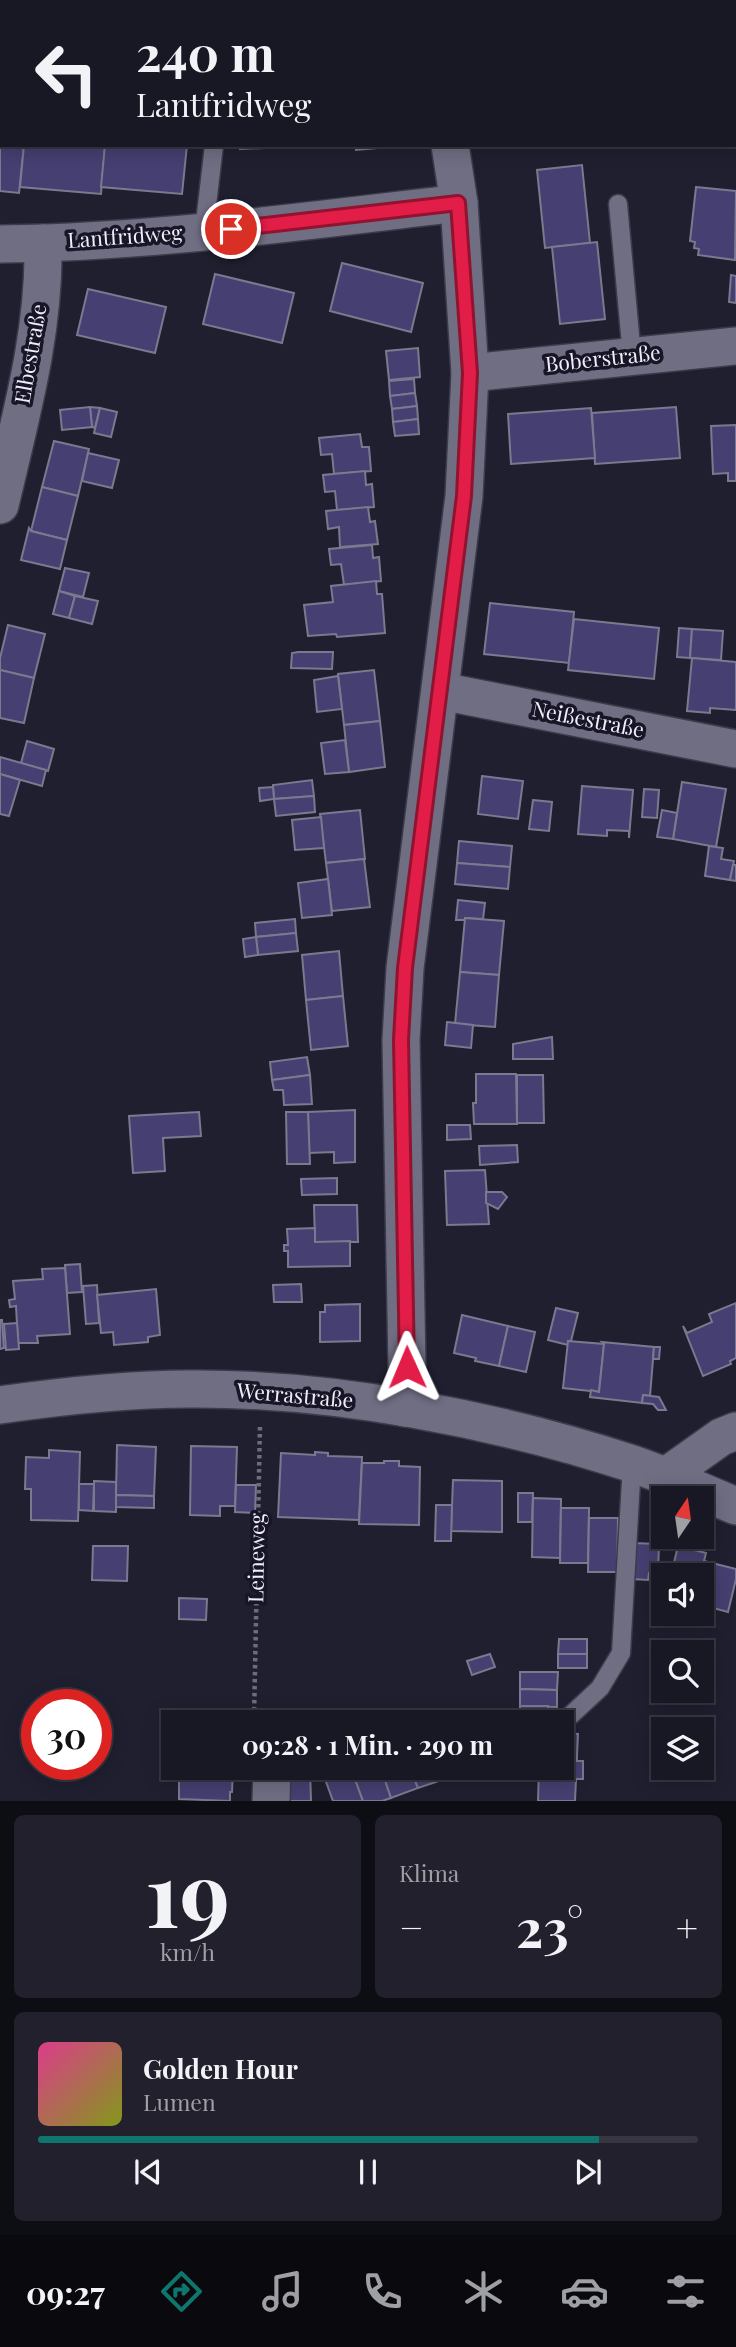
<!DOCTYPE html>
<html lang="de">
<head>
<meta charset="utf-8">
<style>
  body { margin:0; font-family:"Playfair Display",serif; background:#21202c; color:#f1f3f6; height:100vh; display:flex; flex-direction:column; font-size:26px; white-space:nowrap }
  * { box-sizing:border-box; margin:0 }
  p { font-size:23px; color:#9f9fa6 }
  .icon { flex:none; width:38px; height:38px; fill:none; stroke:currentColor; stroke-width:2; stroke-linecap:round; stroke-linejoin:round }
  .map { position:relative; height:1801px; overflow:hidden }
  .details { display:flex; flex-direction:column; gap:14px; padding:14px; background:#0d0d14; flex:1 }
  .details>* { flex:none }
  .top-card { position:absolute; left:0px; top:0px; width:737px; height:147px; box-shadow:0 4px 18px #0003,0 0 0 2px #363641; background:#181724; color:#f1f3f6; overflow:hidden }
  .needle { width:46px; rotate:13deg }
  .buttons { position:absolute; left:651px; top:1486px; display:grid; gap:14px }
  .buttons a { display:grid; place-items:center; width:63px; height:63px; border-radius:0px; background:#181724; box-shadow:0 4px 18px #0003,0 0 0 2px #363641; font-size:35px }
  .speed { position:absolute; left:21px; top:1689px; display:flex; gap:14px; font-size:35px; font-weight:700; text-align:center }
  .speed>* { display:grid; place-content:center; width:91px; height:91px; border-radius:50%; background:#181724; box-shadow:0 4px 18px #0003,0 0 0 2px #363641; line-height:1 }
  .speed .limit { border:10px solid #d22; background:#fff; color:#111 }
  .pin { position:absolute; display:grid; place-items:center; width:60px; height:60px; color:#fff; margin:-30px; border:4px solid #fff; border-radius:50%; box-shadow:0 2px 7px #0007 }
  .me { position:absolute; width:77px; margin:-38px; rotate:359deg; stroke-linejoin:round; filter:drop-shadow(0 0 5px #0008) }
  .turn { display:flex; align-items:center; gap:24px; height:147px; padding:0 21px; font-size:32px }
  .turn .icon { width:91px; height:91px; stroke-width:2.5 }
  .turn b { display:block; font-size:49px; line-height:60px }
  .big { font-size:52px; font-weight:700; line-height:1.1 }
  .details .widget { flex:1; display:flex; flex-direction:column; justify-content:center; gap:10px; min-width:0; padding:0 24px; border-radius:10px; background:#21202c }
  .details .dial { align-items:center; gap:0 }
  .dial b { font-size:91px; line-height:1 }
  .song { display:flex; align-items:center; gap:21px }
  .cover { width:84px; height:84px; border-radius:10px; background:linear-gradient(135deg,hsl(330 70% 55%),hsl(70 70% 35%)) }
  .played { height:7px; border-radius:4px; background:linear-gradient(90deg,#0f766e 85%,#363641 85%) }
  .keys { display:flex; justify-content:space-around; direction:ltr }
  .heat { display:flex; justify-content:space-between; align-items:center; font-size:38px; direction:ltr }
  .details .tiles { flex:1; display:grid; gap:14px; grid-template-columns:1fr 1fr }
  .widget:last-child { grid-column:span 2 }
  .trip { position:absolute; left:161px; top:1710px; width:413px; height:70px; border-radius:0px; background:#181724; box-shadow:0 4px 18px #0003,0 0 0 2px #363641; font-weight:700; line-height:70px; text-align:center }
  .tab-bar { display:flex; height:112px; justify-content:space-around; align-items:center; background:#0a090e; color:#9f9fa6 }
  .tab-bar .icon { width:49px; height:49px }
  .tab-bar .current { color:#0f766e }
  .tab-bar b { font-size:32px; color:#f1f3f6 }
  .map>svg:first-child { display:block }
</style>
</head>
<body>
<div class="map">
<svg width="736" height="1801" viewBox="0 0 736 1801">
  <rect width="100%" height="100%" fill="#201f30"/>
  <!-- building -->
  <g fill="#463f71" stroke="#7b798f" stroke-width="2">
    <rect x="483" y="0" width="47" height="2"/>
    <polygon points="0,141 2,145 24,145 19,193 0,191"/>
    <polygon points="24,145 105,145 101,194 20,187"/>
    <polygon points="105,145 187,145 182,194 101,187"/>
    <polygon points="240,145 264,145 264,148 240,149"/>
    <polygon points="356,145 400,145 400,146 356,150"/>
    <polygon points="582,165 590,243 545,248 537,170"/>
    <polygon points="696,187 736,191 735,260 698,255 699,249 694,248 695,242 690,241"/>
    <polygon points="597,242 605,319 560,324 552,247"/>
    <polygon points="342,263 423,283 411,332 330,311"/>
    <polygon points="215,274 294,293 282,343 203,324"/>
    <polygon points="731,275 736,276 736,303 729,302"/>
    <polygon points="88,289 166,307 155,353 77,335"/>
    <polygon points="418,348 420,377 389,380 386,351"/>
    <polygon points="414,379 415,393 390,396 389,381"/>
    <polygon points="415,393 417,406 392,409 390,396"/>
    <polygon points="417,406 418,419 393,422 392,409"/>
    <polygon points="90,407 100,408 95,428 92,427"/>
    <polygon points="90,407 92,427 62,430 60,410"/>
    <polygon points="676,407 680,458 595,464 592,413"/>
    <polygon points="100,408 117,412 111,437 94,433"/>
    <polygon points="591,408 595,458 511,464 508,414"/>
    <polygon points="418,419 419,434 395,436 393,422"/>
    <polygon points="736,425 736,481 728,481 728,473 713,474 711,426"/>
    <polygon points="360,434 362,447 369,447 371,471 334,474 332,454 321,455 319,438"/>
    <polygon points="54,441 89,449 78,496 42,487"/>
    <polygon points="88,453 119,460 112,488 82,481"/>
    <polygon points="365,471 366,485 372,484 374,507 337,510 335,491 325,492 323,475"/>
    <polygon points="42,487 78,496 67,540 31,531"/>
    <polygon points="368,507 370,522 375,521 378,544 340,547 339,527 328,529 326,511"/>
    <polygon points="29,528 31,531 67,540 60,569 21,560"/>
    <polygon points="372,545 373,558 379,557 381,581 344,585 341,564 331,565 329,549"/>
    <polygon points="65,568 89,573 83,597 59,591"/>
    <polygon points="376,581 377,594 382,594 385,633 337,637 336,634 308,636 304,605 333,602 331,586"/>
    <polygon points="59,591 75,596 69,618 53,614"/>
    <polygon points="75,596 98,601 92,624 69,618"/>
    <polygon points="490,603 574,612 569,663 484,654"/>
    <polygon points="574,619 659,628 654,679 568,670"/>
    <polygon points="8,625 45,634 34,678 0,670 0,658"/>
    <polygon points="679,628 692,629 690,658 677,657"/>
    <polygon points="692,629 723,631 721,660 690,658"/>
    <polygon points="298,652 333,652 332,669 291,668 292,653"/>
    <polygon points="692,658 736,662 736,710 710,708 710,713 687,711"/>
    <polygon points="0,670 34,678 24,723 0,718"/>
    <polygon points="374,670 380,721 344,725 338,674"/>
    <polygon points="338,676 342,709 317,712 314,680"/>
    <polygon points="380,721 385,767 349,772 344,725"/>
    <polygon points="345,740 349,772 325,774 321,743"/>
    <polygon points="27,741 54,749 48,771 21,763"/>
    <polygon points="0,757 46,770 42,786 0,774"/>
    <polygon points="0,774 20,780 9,816 0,814"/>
    <polygon points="482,776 523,781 518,819 478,814"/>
    <polygon points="312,780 314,796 274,799 273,785"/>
    <polygon points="682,782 726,789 716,847 673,839"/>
    <polygon points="582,786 633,790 629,838 629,831 607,830 607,836 578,834"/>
    <polygon points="273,787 274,799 260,801 259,788"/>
    <polygon points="644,789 659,790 657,818 642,817"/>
    <polygon points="314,796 315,812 276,816 274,799"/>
    <polygon points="533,800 552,802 549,831 529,829"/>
    <polygon points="360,810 365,859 326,863 320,814"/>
    <polygon points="662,810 677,813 673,839 657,837"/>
    <polygon points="321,817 324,848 295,850 292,820"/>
    <polygon points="459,841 512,846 510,867 457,863"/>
    <polygon points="709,846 723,848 721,859 734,861 730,880 705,876"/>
    <polygon points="364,859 370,907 332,911 326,863"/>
    <polygon points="457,863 510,867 508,889 455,884"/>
    <polygon points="733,865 736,865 736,881 730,880"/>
    <polygon points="328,879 332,915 302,918 298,883"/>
    <polygon points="458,900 485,903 483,919 465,918 465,920 456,920"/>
    <polygon points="465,918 504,921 499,975 460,972"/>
    <polygon points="295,919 296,933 256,937 255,923"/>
    <polygon points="296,933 298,951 258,955 256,937"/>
    <polygon points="256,937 258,955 245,957 243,939"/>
    <polygon points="339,951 343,996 306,1000 302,955"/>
    <polygon points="460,972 499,975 495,1027 455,1024"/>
    <polygon points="343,996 348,1046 311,1050 306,1000"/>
    <polygon points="447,1022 473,1025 471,1048 445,1045"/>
    <polygon points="552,1037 553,1059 513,1059 513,1044"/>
    <polygon points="307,1057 310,1075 272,1080 270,1062"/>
    <polygon points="476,1074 516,1074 517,1124 474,1124 473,1103 476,1103"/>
    <polygon points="310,1075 312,1104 284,1105 283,1090 274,1090 272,1080"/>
    <polygon points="517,1075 543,1075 544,1123 517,1123"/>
    <polygon points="355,1110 355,1162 334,1163 334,1152 309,1153 308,1112"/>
    <polygon points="199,1112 201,1136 163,1138 165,1171 133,1173 129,1116"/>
    <polygon points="286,1112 308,1112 310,1164 287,1164"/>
    <polygon points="447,1125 470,1125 471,1139 447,1140"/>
    <polygon points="517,1145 518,1162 480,1165 479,1146"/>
    <polygon points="485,1170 489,1224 447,1225 445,1171"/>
    <polygon points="337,1178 337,1194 302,1195 301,1179"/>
    <polygon points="486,1192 502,1192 507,1197 498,1209 486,1203"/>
    <polygon points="314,1205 357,1205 358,1242 315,1242"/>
    <polygon points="315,1228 315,1242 350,1241 350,1266 288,1267 288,1251 284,1251 284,1245 288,1245 287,1229"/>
    <polygon points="80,1264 82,1292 67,1293 65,1265"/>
    <polygon points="65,1268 70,1334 37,1336 38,1343 18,1343 16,1306 10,1307 9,1300 15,1299 13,1281 43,1279 42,1269"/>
    <polygon points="301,1284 302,1302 274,1302 273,1285"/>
    <polygon points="97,1285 99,1323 86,1324 83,1286"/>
    <polygon points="156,1289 160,1335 148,1337 148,1342 114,1345 113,1332 101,1333 97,1295"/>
    <polygon points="736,1303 736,1358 730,1361 731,1364 703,1376 683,1326 687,1333 712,1322 709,1314"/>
    <polygon points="360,1304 360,1341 320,1342 320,1312 325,1312 325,1305"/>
    <polygon points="556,1308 578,1313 571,1341 568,1341 568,1345 548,1340"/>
    <polygon points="462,1315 508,1326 499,1366 475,1361 476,1358 454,1353"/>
    <polygon points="0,1320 2,1320 4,1348 0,1349"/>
    <polygon points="17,1323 19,1349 6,1350 4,1324"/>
    <polygon points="508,1326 535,1332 526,1372 499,1366"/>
    <polygon points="568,1341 604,1344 599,1392 563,1388"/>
    <polygon points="602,1342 654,1347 650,1396 643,1395 642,1403 590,1397 591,1390 599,1392 604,1344"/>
    <polygon points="654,1347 660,1347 659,1359 653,1359"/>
    <polygon points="643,1395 659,1397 666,1410 658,1410 653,1404 642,1403"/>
    <polygon points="117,1445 156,1447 154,1496 116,1495"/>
    <polygon points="191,1446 237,1447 235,1506 220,1506 220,1516 190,1515"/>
    <polygon points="49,1450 80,1452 78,1521 31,1520 31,1489 25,1489 26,1457 49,1458"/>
    <polygon points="315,1452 328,1453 328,1456 362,1457 359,1520 278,1517 281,1453 315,1455"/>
    <polygon points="384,1461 399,1461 399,1466 420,1467 419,1525 359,1524 362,1463 384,1463"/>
    <polygon points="453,1480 502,1481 502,1532 451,1531"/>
    <polygon points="94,1481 116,1482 116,1512 94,1511"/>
    <polygon points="79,1484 94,1484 93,1511 79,1510"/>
    <polygon points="236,1485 256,1485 255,1513 235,1512"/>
    <polygon points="518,1493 533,1493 532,1522 518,1522"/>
    <polygon points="116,1495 154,1496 154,1508 116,1507"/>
    <polygon points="533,1498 561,1499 560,1558 532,1557"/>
    <polygon points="436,1505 452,1505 451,1541 435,1541"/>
    <polygon points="561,1508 589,1508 588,1563 560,1563"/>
    <polygon points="589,1518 618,1518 617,1572 588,1572"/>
    <polygon points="632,1543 659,1544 658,1574 649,1573 648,1580 632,1579"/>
    <polygon points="93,1546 128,1546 127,1581 92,1580"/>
    <polygon points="678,1546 706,1553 704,1561 736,1569 736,1579 728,1612 702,1605 702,1575 671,1575"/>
    <polygon points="179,1598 207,1599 206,1620 179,1619"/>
    <polygon points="559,1639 587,1639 587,1654 558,1654"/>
    <polygon points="490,1654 495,1667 472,1675 467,1661"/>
    <rect x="558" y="1654" width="29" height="14"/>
    <polygon points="520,1672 558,1672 557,1690 520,1689"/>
    <polygon points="520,1689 557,1690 557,1707 520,1706"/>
    <polygon points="520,1706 548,1706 548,1721 519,1720"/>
    <polygon points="480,1710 484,1722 454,1722 453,1720"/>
    <polygon points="562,1733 578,1734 577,1756 562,1755"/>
    <polygon points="562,1755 577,1756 577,1761 583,1761 583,1779 576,1779 575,1801 538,1801 539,1768 562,1768"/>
    <polygon points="179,1768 233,1768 232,1792 230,1792 230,1801 179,1799"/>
    <polygon points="286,1768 310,1768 311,1801 287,1801"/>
    <polygon points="321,1768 351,1768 363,1801 333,1801"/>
    <polygon points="351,1768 381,1768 391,1798 382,1801 363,1801"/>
    <polygon points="381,1768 410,1768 418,1788 391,1798"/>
    <polygon points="410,1768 440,1768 445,1779 418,1788"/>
    <polygon points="440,1768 470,1768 471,1770 445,1779"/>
  </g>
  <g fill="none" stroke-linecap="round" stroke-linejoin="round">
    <defs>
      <g id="service">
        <polyline points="618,204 632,356"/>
        <polyline points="204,231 214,145"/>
        <polyline points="571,1715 600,1688 621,1653 632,1464"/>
      </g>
      <g id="minor">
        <polyline points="430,0 430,2"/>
        <path d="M0,244C153,242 307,221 459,203"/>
        <polyline points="470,373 736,346"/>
        <path d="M0,505C20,419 45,332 43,243"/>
        <polyline points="441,691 736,749"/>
        <path d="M0,1405C63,1396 127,1389 190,1389C334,1388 496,1419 633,1464C668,1476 702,1492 736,1506"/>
        <polyline points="405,1408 407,1367 401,1040 405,968 464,496 470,373 459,203 450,145"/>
        <polyline points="666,1476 721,1437 736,1431"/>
        <polyline points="271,1801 272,1768"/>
      </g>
    </defs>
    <!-- service casing -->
    <use href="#service" stroke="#3c3b4a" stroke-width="21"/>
    <!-- minor casing -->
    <use href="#minor" stroke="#3c3b4a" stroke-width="40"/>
    <!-- path -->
    <polyline stroke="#6d6c7b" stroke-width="4.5" stroke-dasharray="3.5 3.5" stroke-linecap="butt" points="259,1722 254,1718 260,1425"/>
    <!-- service -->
    <use href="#service" stroke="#706e83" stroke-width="18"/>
    <!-- minor -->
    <use href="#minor" stroke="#706e83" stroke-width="37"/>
  </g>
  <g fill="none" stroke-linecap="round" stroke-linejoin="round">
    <defs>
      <polyline id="route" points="231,229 458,203 470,373 464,496 405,968 401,1040 407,1367"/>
    </defs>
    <!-- route casing -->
    <use href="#route" stroke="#92132f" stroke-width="18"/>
    <!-- route -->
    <use href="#route" stroke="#e11d48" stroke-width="12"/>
  </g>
  <g text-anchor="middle" stroke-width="7" stroke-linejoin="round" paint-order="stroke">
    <!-- street labels -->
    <g font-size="21" fill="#eeeefa" stroke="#171526">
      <text transform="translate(125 237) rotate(-4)" y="7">Lantfridweg</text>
      <text transform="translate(31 354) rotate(-80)" y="7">Elbestraße</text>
      <text transform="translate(603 359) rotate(-6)" y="7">Boberstraße</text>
      <text transform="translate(588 720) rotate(11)" y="7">Neißestraße</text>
      <text transform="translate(295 1396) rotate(5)" y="7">Werrastraße</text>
      <text transform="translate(257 1558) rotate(-89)" y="7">Leineweg</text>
    </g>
  </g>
</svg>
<div class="buttons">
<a><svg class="needle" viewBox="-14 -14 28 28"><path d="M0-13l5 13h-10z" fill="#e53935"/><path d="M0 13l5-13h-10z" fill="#9f9fa6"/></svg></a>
<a><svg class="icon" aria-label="sound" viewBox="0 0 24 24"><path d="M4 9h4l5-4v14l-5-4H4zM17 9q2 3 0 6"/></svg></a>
<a><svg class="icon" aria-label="search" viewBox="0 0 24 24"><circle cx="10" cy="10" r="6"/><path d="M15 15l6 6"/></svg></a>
<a><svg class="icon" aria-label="layers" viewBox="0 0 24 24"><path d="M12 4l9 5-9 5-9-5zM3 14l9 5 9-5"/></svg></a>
</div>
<div class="speed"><div class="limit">30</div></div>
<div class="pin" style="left:231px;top:229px;background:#d93025"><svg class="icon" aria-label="arrive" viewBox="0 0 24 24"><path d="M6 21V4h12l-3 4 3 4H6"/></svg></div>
<svg class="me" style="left:407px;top:1367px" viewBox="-20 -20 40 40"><path d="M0-17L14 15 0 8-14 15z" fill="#e11d48" stroke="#fff" stroke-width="4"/></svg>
<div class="trip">09:28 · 1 Min. · 290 m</div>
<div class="top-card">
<div class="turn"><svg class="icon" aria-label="left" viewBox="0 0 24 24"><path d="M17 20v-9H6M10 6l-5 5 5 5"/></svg><div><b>240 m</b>Lantfridweg</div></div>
</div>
</div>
<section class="details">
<div class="tiles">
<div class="widget dial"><b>19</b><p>km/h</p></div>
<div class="widget"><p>Klima</p>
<div class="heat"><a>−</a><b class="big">23°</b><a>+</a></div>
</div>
<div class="widget">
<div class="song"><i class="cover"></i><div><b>Golden Hour</b><p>Lumen</p></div></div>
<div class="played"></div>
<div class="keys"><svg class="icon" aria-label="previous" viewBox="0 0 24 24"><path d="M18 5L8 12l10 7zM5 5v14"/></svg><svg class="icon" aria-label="pause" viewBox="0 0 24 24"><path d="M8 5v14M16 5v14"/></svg><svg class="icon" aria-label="next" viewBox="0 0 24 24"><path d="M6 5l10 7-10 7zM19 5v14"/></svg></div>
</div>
</div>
</section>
<nav class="tab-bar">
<b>09:27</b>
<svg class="icon current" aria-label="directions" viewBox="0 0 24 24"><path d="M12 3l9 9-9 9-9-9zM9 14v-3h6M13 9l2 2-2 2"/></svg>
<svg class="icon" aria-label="music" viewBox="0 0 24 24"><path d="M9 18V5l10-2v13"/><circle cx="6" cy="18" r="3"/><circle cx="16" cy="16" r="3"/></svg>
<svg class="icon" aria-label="phone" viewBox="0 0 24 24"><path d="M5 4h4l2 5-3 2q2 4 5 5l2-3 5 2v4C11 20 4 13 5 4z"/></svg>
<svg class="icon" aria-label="climate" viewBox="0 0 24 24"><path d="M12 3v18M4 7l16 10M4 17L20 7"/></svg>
<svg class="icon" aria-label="car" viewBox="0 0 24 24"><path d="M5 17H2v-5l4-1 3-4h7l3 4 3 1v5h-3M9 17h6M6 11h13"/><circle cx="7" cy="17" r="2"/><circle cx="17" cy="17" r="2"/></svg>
<svg class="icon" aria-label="filters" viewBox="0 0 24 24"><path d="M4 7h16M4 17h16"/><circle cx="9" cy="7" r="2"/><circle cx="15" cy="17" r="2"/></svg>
</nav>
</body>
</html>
